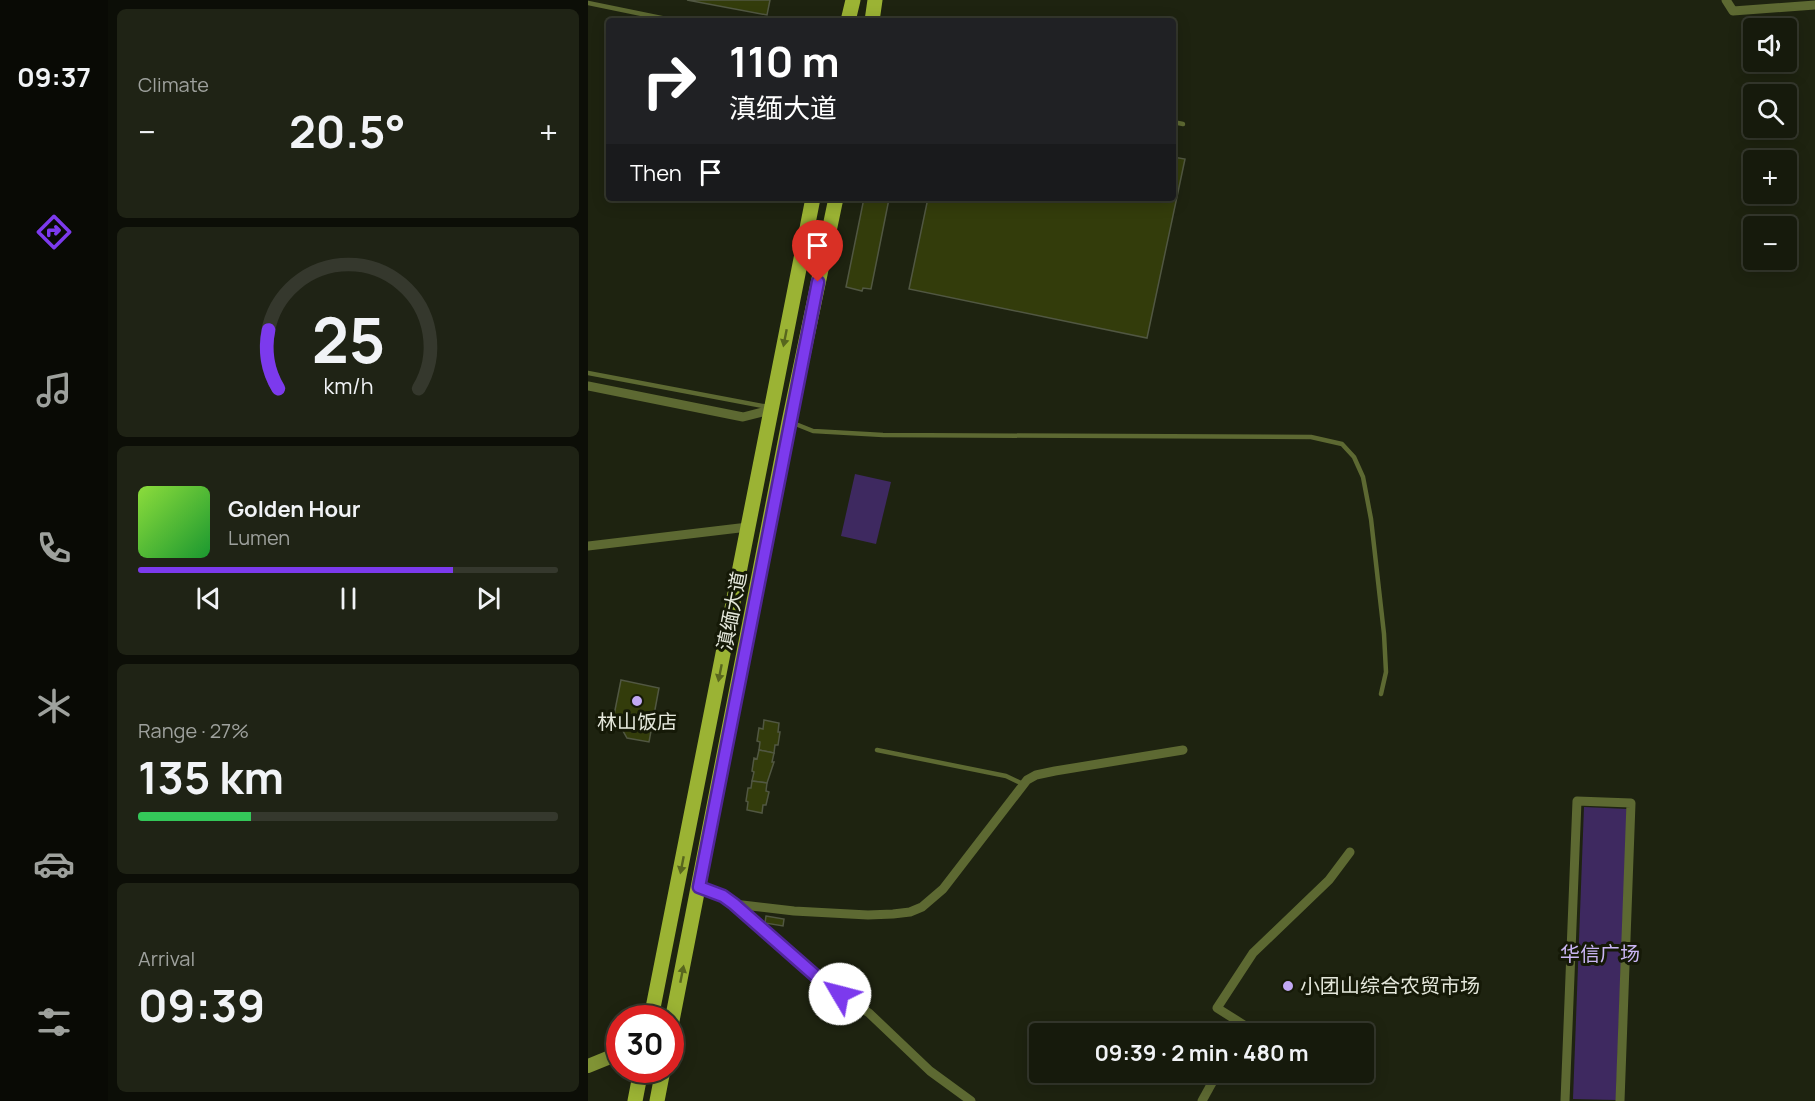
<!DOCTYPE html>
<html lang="en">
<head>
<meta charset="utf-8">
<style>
  body { margin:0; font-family:Manrope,"Noto Sans SC",sans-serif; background:#1f2315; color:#f1f3f6; height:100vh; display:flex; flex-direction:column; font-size:22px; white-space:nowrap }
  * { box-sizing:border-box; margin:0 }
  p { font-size:20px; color:#9ea19d }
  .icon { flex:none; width:33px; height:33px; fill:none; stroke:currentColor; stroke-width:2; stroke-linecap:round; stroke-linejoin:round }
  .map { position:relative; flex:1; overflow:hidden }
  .side { display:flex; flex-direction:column; gap:9px; padding:9px; background:#0c0e07; width:480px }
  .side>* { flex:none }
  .hud { position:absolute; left:18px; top:18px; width:570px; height:183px; border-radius:6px; box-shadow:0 3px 15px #0003,0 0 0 2px #35382d; background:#202124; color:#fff; overflow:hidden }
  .fabs { position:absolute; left:1155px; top:18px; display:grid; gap:12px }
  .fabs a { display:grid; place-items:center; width:54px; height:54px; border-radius:6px; background:#161a0c; box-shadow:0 3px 15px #0003,0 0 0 2px #35382d; font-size:30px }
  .speed { position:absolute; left:18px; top:1005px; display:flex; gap:12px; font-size:30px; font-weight:700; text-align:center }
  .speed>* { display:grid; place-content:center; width:78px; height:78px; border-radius:50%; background:#161a0c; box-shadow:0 3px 15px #0003,0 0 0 2px #35382d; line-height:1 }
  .speed .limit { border:9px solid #d22; background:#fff; color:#111 }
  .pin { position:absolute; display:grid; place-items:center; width:51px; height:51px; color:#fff; margin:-62px -26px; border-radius:50% 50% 50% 0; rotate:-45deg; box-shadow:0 0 6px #0007 }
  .pin .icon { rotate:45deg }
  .me { position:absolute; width:66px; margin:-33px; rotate:307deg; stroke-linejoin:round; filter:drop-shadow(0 0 4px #0008) }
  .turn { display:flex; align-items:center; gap:21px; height:126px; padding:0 24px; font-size:27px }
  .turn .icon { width:78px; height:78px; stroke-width:2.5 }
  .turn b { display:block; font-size:42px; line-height:51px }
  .then { display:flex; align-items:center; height:57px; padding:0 24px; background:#0003; gap:12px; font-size:22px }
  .big { font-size:45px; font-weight:700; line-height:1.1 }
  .side .widget { flex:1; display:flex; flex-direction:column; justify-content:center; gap:9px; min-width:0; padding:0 21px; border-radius:9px; background:#1f2315 }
  .side .dial { align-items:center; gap:0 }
  .dial svg { height:156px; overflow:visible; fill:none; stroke:#35382d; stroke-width:7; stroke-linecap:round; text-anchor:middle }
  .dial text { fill:#f1f3f6; stroke:none }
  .song { display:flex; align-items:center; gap:18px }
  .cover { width:72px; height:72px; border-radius:9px; background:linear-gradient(135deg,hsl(90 70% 55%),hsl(130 70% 35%)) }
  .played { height:6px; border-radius:3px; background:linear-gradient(90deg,#7c3aed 75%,#35382d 75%) }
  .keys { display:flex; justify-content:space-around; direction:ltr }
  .heat { display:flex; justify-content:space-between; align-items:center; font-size:33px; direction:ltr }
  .charge { height:9px; border-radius:4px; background:linear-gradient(90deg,#34c759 27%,#35382d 0) }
  .trip { position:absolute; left:441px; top:1023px; width:345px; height:60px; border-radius:6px; background:#161a0c; box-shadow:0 3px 15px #0003,0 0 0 2px #35382d; font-weight:700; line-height:60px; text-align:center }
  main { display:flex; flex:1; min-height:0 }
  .tab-bar { display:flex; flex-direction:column; width:108px; justify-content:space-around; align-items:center; background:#090a05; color:#9ea19d }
  .tab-bar .icon { width:42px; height:42px }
  .tab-bar .current { color:#7c3aed }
  .tab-bar b { font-size:27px; color:#f1f3f6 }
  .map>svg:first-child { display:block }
</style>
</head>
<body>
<main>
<nav class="tab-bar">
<b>09:37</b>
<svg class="icon current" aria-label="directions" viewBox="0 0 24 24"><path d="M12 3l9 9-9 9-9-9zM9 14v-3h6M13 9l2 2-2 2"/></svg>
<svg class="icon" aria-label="music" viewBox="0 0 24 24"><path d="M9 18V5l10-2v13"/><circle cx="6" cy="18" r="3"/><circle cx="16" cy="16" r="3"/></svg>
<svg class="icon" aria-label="phone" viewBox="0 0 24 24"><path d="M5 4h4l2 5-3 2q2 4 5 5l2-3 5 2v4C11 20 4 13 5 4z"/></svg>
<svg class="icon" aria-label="climate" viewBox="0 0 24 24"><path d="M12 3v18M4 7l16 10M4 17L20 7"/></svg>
<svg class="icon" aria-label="car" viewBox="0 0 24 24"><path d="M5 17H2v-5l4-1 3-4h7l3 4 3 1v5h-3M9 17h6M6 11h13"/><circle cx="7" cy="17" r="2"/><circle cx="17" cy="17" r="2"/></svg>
<svg class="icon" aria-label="filters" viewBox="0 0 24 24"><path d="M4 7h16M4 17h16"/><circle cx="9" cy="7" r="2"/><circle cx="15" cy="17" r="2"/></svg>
</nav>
<section class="side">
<div class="widget"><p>Climate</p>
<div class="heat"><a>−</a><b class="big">20.5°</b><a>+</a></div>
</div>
<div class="widget dial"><svg viewBox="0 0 100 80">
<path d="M14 69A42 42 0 1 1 86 69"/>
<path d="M14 69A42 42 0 0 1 9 39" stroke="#7c3aed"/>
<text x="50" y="56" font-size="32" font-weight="700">25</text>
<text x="50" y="72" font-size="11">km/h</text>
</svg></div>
<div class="widget">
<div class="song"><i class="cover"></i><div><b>Golden Hour</b><p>Lumen</p></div></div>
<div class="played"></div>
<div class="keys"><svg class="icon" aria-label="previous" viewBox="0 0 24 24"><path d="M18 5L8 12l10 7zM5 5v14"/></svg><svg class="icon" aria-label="pause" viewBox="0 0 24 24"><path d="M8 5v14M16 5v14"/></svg><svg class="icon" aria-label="next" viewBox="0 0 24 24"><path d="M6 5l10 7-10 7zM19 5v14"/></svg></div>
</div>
<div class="widget"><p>Range · 27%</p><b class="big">135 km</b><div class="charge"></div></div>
<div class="widget"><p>Arrival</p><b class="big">09:39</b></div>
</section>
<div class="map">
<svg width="1227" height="1101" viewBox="0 0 1227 1101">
  <rect width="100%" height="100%" fill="#1e2310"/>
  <!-- green -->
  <g fill="#3e2960">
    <polygon points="267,474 303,482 288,544 253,536"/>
    <polygon points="996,807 1039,809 1028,1100 985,1099"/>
  </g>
  <!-- building -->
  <g fill="#333c0b" stroke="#515742" stroke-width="1.5">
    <polygon points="99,0 182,0 179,15"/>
    <polygon points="585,157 597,159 559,338 321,289 340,198 585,198"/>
    <polygon points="276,198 301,199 283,289 275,288 274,291 258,287"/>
    <polygon points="33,680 71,688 61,742 39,738 26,715"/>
    <polygon points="176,720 191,723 190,732 192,732 190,745 187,745 186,753 171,750 172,742 169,741 171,728 175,729"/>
    <polygon points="171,750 186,753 184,762 186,762 179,783 164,781 166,772 164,771 166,758 169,759"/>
    <polygon points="164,781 179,783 178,791 181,792 178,805 175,805 174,813 159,810 160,802 158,801 160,788 163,788"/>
    <polygon points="178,916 196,919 195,926 177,923"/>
  </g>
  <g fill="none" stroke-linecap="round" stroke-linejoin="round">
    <!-- service -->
    <g stroke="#5d6932" stroke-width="4.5">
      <polyline points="0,3 88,21"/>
      <polyline points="585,122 595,124"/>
      <polyline points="0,373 180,407"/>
      <polyline points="205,423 225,431 295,435 723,437 754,444 766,457 775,477 783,519 796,634 798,672 793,694"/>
      <polyline points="289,750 418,776 435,784"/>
    </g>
    <!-- minor -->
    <g stroke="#5d6932" stroke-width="9">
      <polyline points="1138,0 1145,11 1227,5"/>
      <polyline points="0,386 155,417 182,410"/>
      <polyline points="0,546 160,527"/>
      <polyline points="111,887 135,896 146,904 238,985 281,1013 342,1071 383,1101"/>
      <polyline points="146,904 206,911 280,915 305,914 322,912 334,907 355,889 439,780 448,775 467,771 595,750"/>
      <polyline points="651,1034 656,1025 629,1008 665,953 741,880 762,852"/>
      <polyline points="614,1101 630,1072"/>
      <polyline points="977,1101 989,801 1043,803 1032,1101"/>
    </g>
    <!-- secondary -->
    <polyline stroke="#809335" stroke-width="14" points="0,1066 32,1053"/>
    <!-- primary -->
    <g stroke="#9bb334" stroke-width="15">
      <polyline points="260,21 265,0"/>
      <polyline points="284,21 287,0"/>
      <polyline points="63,1018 225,198"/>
      <polyline points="82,1031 201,422 248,198"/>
      <polyline points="47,1101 53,1070"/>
      <polyline points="69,1101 75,1070"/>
    </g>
  </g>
  <!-- one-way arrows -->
  <defs><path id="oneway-solid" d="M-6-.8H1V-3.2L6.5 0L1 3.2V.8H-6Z" transform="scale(1.5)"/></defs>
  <g fill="#58661e">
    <use href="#oneway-solid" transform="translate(197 338) rotate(101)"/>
    <use href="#oneway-solid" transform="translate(132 673) rotate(101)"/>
    <use href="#oneway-solid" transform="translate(94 865) rotate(101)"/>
    <use href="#oneway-solid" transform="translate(94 974) rotate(-79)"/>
  </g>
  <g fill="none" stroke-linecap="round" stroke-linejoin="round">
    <defs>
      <polyline id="route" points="230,282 111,887 135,896 146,904 238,985 252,994"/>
    </defs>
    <!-- route casing -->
    <use href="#route" stroke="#51269a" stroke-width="15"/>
    <!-- route -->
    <use href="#route" stroke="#7c3aed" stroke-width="10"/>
  </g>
  <!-- markers -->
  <g fill="#c1a8f3" stroke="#151907" stroke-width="2">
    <circle cx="49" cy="701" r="6"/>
    <circle cx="700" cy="986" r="6"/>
  </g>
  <g text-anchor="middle" stroke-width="6" stroke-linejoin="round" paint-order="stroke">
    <!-- street labels -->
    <g font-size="20" fill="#e4e7db" stroke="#151907">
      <text transform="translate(144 611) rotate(-79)" y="7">滇缅大道</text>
    </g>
    <!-- poi labels -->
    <g font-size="20" fill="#e4e7db" stroke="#151907">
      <text x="49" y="729">林山饭店</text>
      <text x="712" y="993" text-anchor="start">小团山综合农贸市场</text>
    </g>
    <!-- park labels -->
    <g font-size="20" fill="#cab6f4" stroke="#151907">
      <text x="1012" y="961">华信广场</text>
    </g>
  </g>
</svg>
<div class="fabs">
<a><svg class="icon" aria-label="sound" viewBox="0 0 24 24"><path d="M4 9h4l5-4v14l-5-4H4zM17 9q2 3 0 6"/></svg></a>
<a><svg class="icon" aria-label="search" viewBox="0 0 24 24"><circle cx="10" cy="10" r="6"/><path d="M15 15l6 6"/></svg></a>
<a>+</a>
<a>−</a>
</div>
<div class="speed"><div class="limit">30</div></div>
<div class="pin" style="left:230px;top:282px;background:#d93025"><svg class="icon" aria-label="arrive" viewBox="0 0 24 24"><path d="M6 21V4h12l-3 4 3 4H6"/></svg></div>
<svg class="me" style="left:252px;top:994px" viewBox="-20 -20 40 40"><circle r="19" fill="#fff"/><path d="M0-13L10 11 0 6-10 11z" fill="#7c3aed"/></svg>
<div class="trip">09:39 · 2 min · 480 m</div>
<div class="hud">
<div class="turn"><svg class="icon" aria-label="right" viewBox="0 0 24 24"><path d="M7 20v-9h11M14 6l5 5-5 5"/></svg><div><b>110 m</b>滇缅大道</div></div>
<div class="then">Then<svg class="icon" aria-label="arrive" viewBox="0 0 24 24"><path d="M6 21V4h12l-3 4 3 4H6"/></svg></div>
</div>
</div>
</main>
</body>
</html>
